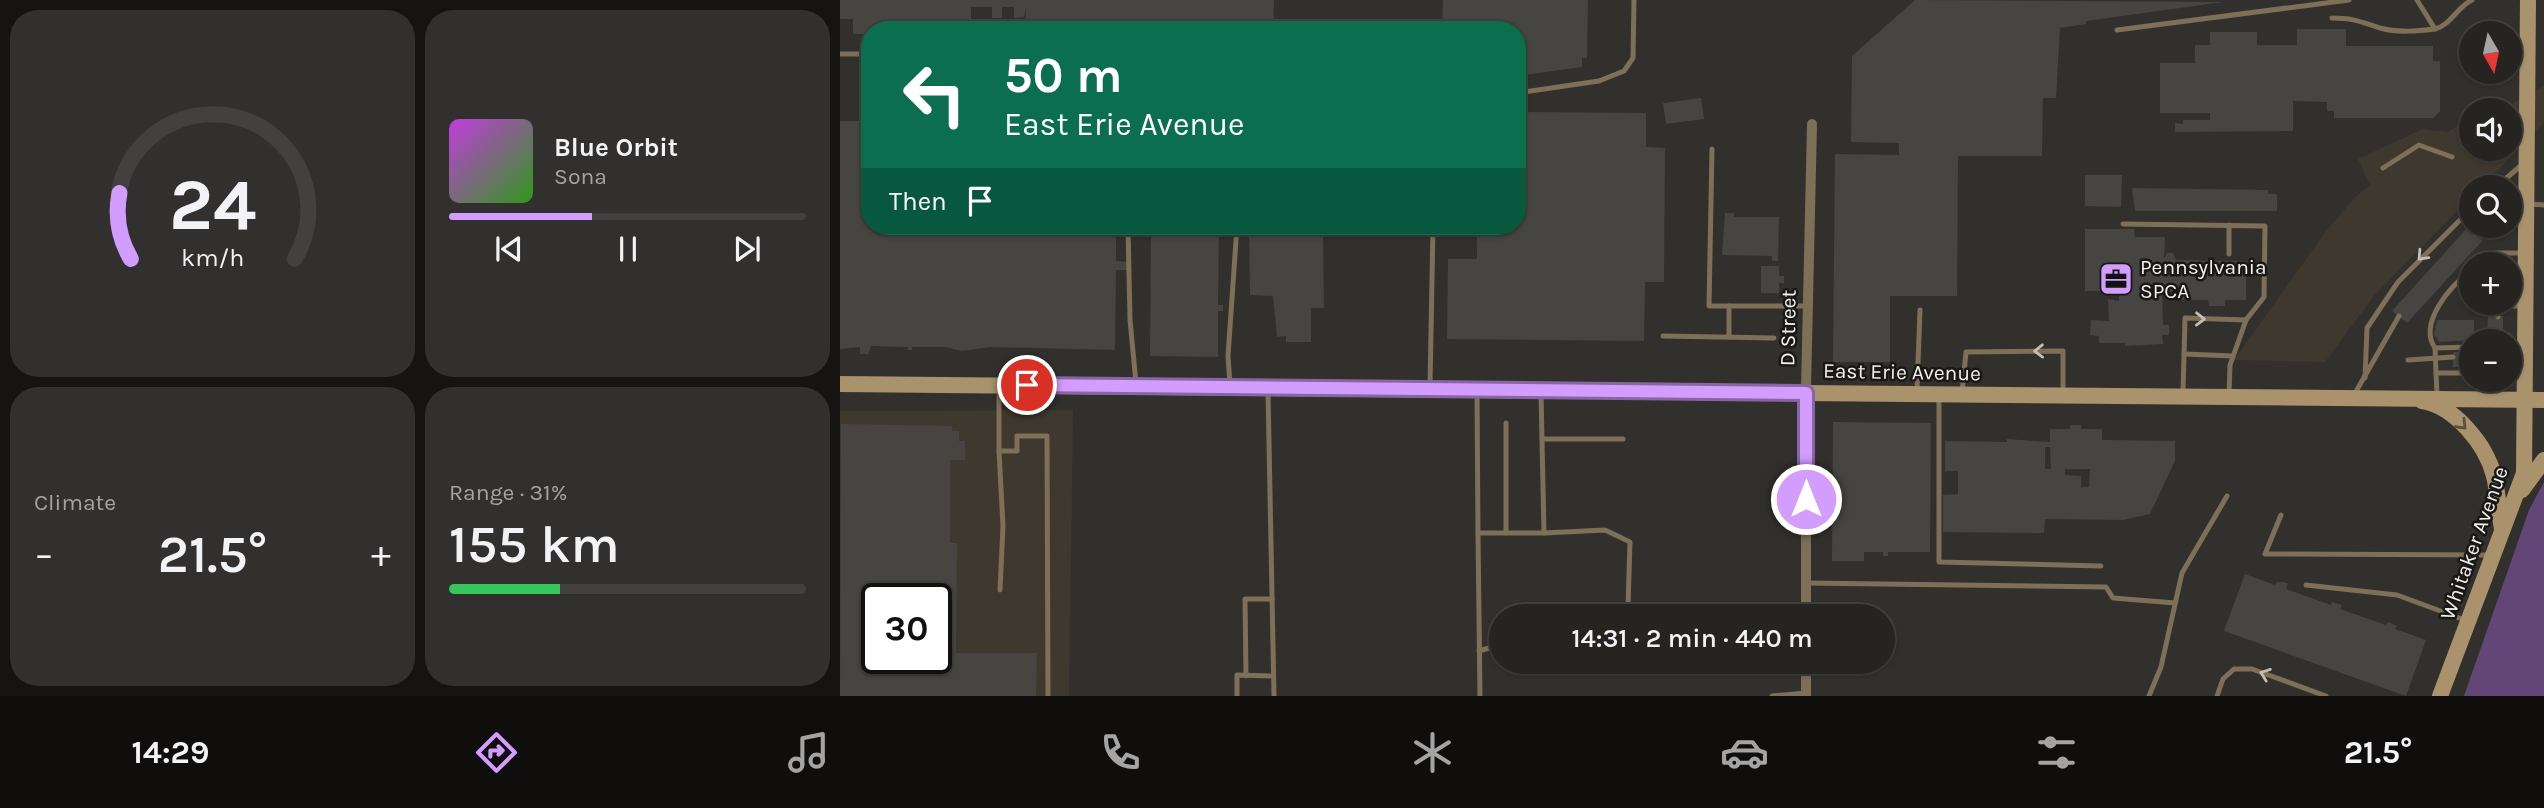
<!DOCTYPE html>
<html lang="en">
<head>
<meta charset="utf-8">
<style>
  body { margin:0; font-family:Karla,sans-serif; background:#32302e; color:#f1f3f6; height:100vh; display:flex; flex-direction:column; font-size:26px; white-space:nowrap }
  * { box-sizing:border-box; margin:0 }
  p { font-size:23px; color:#a4a4a5 }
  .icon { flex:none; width:38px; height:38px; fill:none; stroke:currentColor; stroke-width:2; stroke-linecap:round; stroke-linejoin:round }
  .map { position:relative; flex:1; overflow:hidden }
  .side { display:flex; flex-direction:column; gap:10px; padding:10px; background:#151412; width:840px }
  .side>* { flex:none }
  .top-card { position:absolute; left:21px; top:21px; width:665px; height:214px; border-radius:28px; box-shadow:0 2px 5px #0004,0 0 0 2px #42413f; background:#0b6e4f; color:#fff; overflow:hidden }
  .needle { width:46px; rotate:171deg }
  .controls { position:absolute; left:1619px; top:21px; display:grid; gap:14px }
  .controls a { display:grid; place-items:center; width:63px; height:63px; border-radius:50%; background:#262421; box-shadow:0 2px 5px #0004,0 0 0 2px #42413f; font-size:35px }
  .speed { position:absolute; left:21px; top:583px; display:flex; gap:14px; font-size:35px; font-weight:700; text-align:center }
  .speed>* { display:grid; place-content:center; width:91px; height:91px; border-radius:50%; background:#262421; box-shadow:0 2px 5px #0004,0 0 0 2px #42413f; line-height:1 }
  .speed .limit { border:4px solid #111; border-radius:10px; background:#fff; color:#111 }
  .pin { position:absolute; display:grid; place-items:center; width:60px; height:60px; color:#fff; margin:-30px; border:4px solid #fff; border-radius:50%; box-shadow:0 2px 7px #0007 }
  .me { position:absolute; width:77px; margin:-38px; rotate:0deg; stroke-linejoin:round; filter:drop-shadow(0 0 5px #0008) }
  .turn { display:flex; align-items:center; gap:24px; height:147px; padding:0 28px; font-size:32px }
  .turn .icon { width:91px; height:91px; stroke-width:2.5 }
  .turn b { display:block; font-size:49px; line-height:60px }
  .then { display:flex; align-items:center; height:66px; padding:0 28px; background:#0003; gap:14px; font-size:26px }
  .big { font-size:52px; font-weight:600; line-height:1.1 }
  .side .widget { flex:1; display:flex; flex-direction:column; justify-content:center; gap:10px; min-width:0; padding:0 24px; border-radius:28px; background:#32302e }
  .side .dial { align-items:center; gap:0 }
  .dial svg { height:182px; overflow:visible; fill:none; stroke:#42413f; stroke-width:7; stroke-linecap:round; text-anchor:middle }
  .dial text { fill:#f1f3f6; stroke:none }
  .song { display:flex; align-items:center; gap:21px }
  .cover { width:84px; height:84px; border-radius:10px; background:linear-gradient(135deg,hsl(290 70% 55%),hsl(110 70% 35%)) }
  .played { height:7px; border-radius:4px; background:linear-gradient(90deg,#d29dfd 40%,#42413f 40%) }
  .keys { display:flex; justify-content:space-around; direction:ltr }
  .heat { display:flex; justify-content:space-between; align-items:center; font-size:38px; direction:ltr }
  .charge { height:10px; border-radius:5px; background:linear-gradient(90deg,#34c759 31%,#42413f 0) }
  .side .tiles { flex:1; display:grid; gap:10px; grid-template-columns:repeat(2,1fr) }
  .trip { position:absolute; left:649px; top:604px; width:406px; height:70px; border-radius:35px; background:#262421; box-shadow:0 2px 5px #0004,0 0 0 2px #42413f; font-weight:600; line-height:70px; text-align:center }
  .tab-bar { display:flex; height:112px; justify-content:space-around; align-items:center; background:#0f0e0d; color:#a4a4a5 }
  .tab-bar .icon { width:49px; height:49px }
  .tab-bar .active { color:#d29dfd }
  .tab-bar b { font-size:32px; color:#f1f3f6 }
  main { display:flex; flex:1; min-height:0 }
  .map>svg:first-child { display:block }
</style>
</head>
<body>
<main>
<section class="side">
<div class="tiles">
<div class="widget dial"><svg viewBox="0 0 100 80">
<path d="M14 69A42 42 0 1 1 86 69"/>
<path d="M14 69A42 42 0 0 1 9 40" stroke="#d29dfd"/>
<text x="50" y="56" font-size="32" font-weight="700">24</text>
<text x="50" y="72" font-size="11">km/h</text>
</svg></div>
<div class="widget">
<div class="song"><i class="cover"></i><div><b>Blue Orbit</b><p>Sona</p></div></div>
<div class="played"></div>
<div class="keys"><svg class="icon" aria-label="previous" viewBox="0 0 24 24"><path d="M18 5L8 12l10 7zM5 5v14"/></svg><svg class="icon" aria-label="pause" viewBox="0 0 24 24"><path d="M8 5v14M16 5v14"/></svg><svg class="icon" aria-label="next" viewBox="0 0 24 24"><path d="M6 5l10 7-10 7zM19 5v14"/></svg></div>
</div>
<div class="widget"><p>Climate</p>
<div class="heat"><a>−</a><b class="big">21.5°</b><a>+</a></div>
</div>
<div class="widget"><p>Range · 31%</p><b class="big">155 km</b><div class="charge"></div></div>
</div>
</section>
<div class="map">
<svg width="1704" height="696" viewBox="0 0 1704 696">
  <rect width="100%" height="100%" fill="#32302c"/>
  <!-- built -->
  <g fill="#3e382f" fill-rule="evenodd">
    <polygon points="1704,86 1704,123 1641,187 1631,187 1631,197 1534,296 1485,362 1394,360 1486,231 1515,197 1530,185 1518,159 1583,129 1608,132 1631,116 1631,149 1670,149 1670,110 1646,110 1663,109"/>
    <path d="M233,410L229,696H0V411ZM37,598H96V658H37Z"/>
  </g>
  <!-- green -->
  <polygon fill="#624678" points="1704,482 1704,696 1624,696 1689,510"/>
  <!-- building -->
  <g fill="#474541" fill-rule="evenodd">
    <polygon points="0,0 434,0 433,30 182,30 182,23 185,23 186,7 184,17 174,18 174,7 162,7 162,18 152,18 152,7 131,7 131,21 114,21 113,30 30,30 30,34 13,34 13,19 0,19"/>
    <polygon points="603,0 748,0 747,58 742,58 742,67 677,76 677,30 602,30"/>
    <polygon points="1075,0 1383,2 1246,21 1246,24 1220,28 1216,98 1203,98 1202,156 1118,156 1117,296 1050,296 1050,362 993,362 995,154 1059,155 1059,143 1011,142 1012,56"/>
    <polygon points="1457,29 1506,29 1506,46 1593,46 1593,61 1600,61 1600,111 1593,118 1494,118 1494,111 1487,111 1487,102 1453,101 1453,131 1343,132 1335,132 1335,123 1343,124 1343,120 1370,120 1370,113 1320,113 1320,63 1355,63 1355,45 1370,45 1370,32 1417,32 1417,45 1457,45"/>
    <polygon points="861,98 864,119 826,124 823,103"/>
    <polygon points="684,112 806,113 806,147 825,148 824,282 805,282 804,341 607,339 608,259 637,259 637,226 677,226 677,127 684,127"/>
    <polygon points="0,121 30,121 30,226 276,226 276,261 288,262 287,270 276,270 275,350 151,347 122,351 105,347 72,347 72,350 68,350 68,347 31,346 28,354 20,354 20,347 0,349"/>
    <polygon points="1245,175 1282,175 1281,207 1245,206"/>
    <polygon points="1292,188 1428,190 1428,194 1437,194 1437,211 1295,211"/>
    <polygon points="885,213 894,213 894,217 939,217 938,261 932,261 932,256 882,255"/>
    <polygon points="311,226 379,226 378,305 383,305 383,311 378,311 378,357 310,356"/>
    <polygon points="409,226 491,226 492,236 483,236 484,308 471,308 471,342 446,342 446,336 437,337 433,296 410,295"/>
    <polygon points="1628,227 1643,240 1567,323 1552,311"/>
    <polygon points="1245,229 1294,229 1295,237 1325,237 1324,259 1327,253 1333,253 1336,260 1406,261 1406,300 1385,300 1385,306 1369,306 1368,300 1336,300 1336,291 1322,291 1323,325 1329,325 1329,335 1322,335 1323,344 1285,346 1285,343 1259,343 1259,336 1250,335 1251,320 1269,321 1268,299 1279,301 1279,291 1245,291"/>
    <polygon points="921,266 939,266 939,276 944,276 944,283 939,283 939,293 921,293"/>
    <polygon points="1648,316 1663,316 1663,341 1647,341"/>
    <polygon points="1597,320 1634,320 1634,340 1599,342 1594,334"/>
    <rect x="1613" y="352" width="18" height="15"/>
    <polygon points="993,422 1091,423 1090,552 1048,552 1048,556 1043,556 1043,552 1024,552 1024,561 992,561"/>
    <path d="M1,424L112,426V431H119V441H125V460H110V543H117L116,653H197L196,696H0ZM37,598H96V658H37Z"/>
    <path d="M1230,425H1241V429H1262V440L1335,441V461L1310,514L1283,520L1205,519L1204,533L1103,532V495L1118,494V471H1105V441L1167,442V439L1210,442V429H1230ZM1205,447H1210L1211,469H1205ZM1225,469H1250L1249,487H1241V476L1225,475Z"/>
    <polygon points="1405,574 1435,585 1437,582 1444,582 1448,584 1446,589 1491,605 1492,602 1502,605 1500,609 1546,625 1548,622 1557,626 1555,629 1586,640 1566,696 1384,631"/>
  </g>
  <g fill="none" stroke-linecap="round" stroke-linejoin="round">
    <!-- service -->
    <g stroke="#7e6f57" stroke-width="5">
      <path d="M1577,0L1595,29C1611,25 1617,7 1632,0"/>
      <path d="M1492,18C1514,18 1521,22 1540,28C1558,33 1578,31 1595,29"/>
      <polyline points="1277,30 1509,0"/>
      <polyline points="0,54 30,54"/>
      <polyline points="677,93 759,81 784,71 793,58 794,0"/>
      <polyline points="872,149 869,306 889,306"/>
      <polyline points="1543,168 1579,145 1612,157"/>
      <polyline points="1656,187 1684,163"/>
      <polyline points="1670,203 1683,190"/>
      <polyline points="1689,204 1704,205"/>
      <polyline points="1283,224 1425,226 1424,297 1406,320"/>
      <polyline points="288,226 290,320 296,383"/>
      <polyline points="1636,234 1645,226"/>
      <polyline points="1389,254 1389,225"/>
      <polyline points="1655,264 1656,253 1683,253"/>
      <polyline points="1654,303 1654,306 1682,306"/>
      <polyline points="1654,306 1658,317"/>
      <polyline points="823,336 934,338"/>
      <polyline points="889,337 889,306 967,306"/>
      <path d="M1595,348C1578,324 1610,285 1631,271"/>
      <polyline points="1670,353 1681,353"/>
      <polyline points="1344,354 1393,356"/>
      <polyline points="1568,360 1613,357"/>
      <polyline points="1596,373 1631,373"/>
      <polyline points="1525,378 1527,328 1558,282 1631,209"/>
      <polyline points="1651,380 1652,396"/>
      <polyline points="390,384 388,356 397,226"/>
      <polyline points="590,386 593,226"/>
      <polyline points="159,388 159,451 177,451 177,436 207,436 208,696"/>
      <polyline points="1077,390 1080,310"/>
      <polyline points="428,391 434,696"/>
      <polyline points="637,392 638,533 704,533 701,393"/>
      <polyline points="1122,393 1126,352 1223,351 1223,392"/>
      <polyline points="1343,393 1345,318 1406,320 1390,365 1389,396"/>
      <polyline points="1514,395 1559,316"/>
      <polyline points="1597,395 1595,348 1631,347"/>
      <polyline points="1099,397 1099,562 1261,566"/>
      <polyline points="666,423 666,533"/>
      <polyline points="702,439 783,439"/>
      <polyline points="159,451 163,526 160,590"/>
      <polyline points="1441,515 1425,554 1650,555"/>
      <polyline points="638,533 640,696"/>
      <polyline points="704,533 765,530 790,542 788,606 754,616"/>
      <polyline points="966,583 1266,587 1273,598 1335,603"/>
      <polyline points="1466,585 1557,595 1625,620"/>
      <polyline points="639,651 662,644"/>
      <polyline points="406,676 405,599 432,599"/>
      <polyline points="397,696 397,675 433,676"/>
      <polyline points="932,696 966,693"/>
      <polyline points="1309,696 1321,667 1342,573 1387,496"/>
      <polyline points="1377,696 1383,679 1394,669 1412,669 1486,696"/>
    </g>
    <!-- minor -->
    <g stroke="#7e6f57" stroke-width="10">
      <polyline points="966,616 966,389 972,124"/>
      <polyline points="966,662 966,696"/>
    </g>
    <!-- secondary -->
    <g stroke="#aa926c" stroke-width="16">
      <polyline points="0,384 1704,400"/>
      <path d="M1582,401C1615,406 1646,445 1654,476C1658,493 1659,512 1662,529"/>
      <polyline points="1682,490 1704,460"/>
      <polyline points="1600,696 1684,473 1688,0"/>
    </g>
  </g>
  <!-- one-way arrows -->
  <defs><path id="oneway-chevron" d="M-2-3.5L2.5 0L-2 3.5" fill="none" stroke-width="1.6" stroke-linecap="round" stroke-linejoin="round" transform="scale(1.75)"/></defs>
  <g stroke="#c4bdb2">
    <use href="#oneway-chevron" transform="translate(1582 256) rotate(133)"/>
    <use href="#oneway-chevron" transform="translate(1360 319) rotate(1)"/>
    <use href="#oneway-chevron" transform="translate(1199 351) rotate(179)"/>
    <use href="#oneway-chevron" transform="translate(1425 674) rotate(-160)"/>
  </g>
  <use stroke="#5a4f3d" href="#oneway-chevron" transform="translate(1622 425) rotate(46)"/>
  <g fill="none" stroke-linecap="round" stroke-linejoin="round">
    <defs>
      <polyline id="route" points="187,385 966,393 966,499"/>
    </defs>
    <!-- route casing -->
    <use href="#route" stroke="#8866a4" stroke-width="18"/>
    <!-- route -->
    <use href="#route" stroke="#d29dfd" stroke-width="12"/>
  </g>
  <!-- icons -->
  <defs>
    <symbol id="office-square" viewBox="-11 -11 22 22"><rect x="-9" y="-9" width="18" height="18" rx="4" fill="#d29dfd" stroke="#191816"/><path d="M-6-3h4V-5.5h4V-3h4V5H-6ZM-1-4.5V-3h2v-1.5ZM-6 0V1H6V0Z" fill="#111"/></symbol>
  </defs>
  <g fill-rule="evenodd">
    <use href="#office-square" x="1257" y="260" width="38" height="38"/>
  </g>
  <g text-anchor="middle" stroke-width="5" stroke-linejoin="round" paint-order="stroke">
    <!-- poi labels -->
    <g font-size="21" fill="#f2f1ee" stroke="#191816" text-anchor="start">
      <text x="1300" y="274">Pennsylvania<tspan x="1300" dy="24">SPCA</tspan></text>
    </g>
    <!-- street labels -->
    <g font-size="21" fill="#f2f1ee" stroke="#191816">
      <text transform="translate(948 328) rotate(-89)" y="7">D Street</text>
      <text transform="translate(1062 372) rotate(1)" y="7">East Erie Avenue</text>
      <text transform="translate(1634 543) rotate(-70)" y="7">Whitaker Avenue</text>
    </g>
  </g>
</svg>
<div class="controls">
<a><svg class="needle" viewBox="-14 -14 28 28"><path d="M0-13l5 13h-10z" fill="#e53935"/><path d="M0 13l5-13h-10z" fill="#a4a4a5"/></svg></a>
<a><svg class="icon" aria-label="sound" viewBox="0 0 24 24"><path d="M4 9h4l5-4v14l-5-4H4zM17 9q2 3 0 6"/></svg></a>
<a><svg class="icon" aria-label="search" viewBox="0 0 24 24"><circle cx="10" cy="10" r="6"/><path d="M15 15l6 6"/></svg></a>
<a>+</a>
<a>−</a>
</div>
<div class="speed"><div class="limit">30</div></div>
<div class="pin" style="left:187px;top:385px;background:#d93025"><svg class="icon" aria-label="arrive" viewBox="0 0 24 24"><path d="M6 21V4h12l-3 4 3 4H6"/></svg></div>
<svg class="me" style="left:966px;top:499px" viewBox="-20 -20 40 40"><circle r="17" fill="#d29dfd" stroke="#fff" stroke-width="3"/><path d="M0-11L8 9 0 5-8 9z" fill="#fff"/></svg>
<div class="trip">14:31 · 2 min · 440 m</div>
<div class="top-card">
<div class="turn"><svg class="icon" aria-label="left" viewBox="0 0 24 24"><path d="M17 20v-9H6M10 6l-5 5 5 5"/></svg><div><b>50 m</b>East Erie Avenue</div></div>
<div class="then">Then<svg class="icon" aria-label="arrive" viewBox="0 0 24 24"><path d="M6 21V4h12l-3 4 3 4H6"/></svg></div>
</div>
</div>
</main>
<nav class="tab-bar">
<b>14:29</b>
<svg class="icon active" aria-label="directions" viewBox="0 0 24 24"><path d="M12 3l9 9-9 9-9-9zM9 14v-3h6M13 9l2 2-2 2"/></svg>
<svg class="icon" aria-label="music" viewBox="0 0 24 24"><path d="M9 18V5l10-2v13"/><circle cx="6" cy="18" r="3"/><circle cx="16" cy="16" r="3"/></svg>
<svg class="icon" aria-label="phone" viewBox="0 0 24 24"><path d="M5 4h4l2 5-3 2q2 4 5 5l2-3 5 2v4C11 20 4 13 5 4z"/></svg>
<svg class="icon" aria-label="climate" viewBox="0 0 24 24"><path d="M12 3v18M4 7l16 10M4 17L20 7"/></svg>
<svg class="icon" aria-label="car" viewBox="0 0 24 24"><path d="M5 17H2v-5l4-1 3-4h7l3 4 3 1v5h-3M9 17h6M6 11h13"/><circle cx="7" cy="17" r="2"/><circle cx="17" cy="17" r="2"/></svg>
<svg class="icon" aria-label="filters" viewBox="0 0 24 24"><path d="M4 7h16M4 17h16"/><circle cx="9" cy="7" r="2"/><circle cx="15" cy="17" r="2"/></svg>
<b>21.5°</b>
</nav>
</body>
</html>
